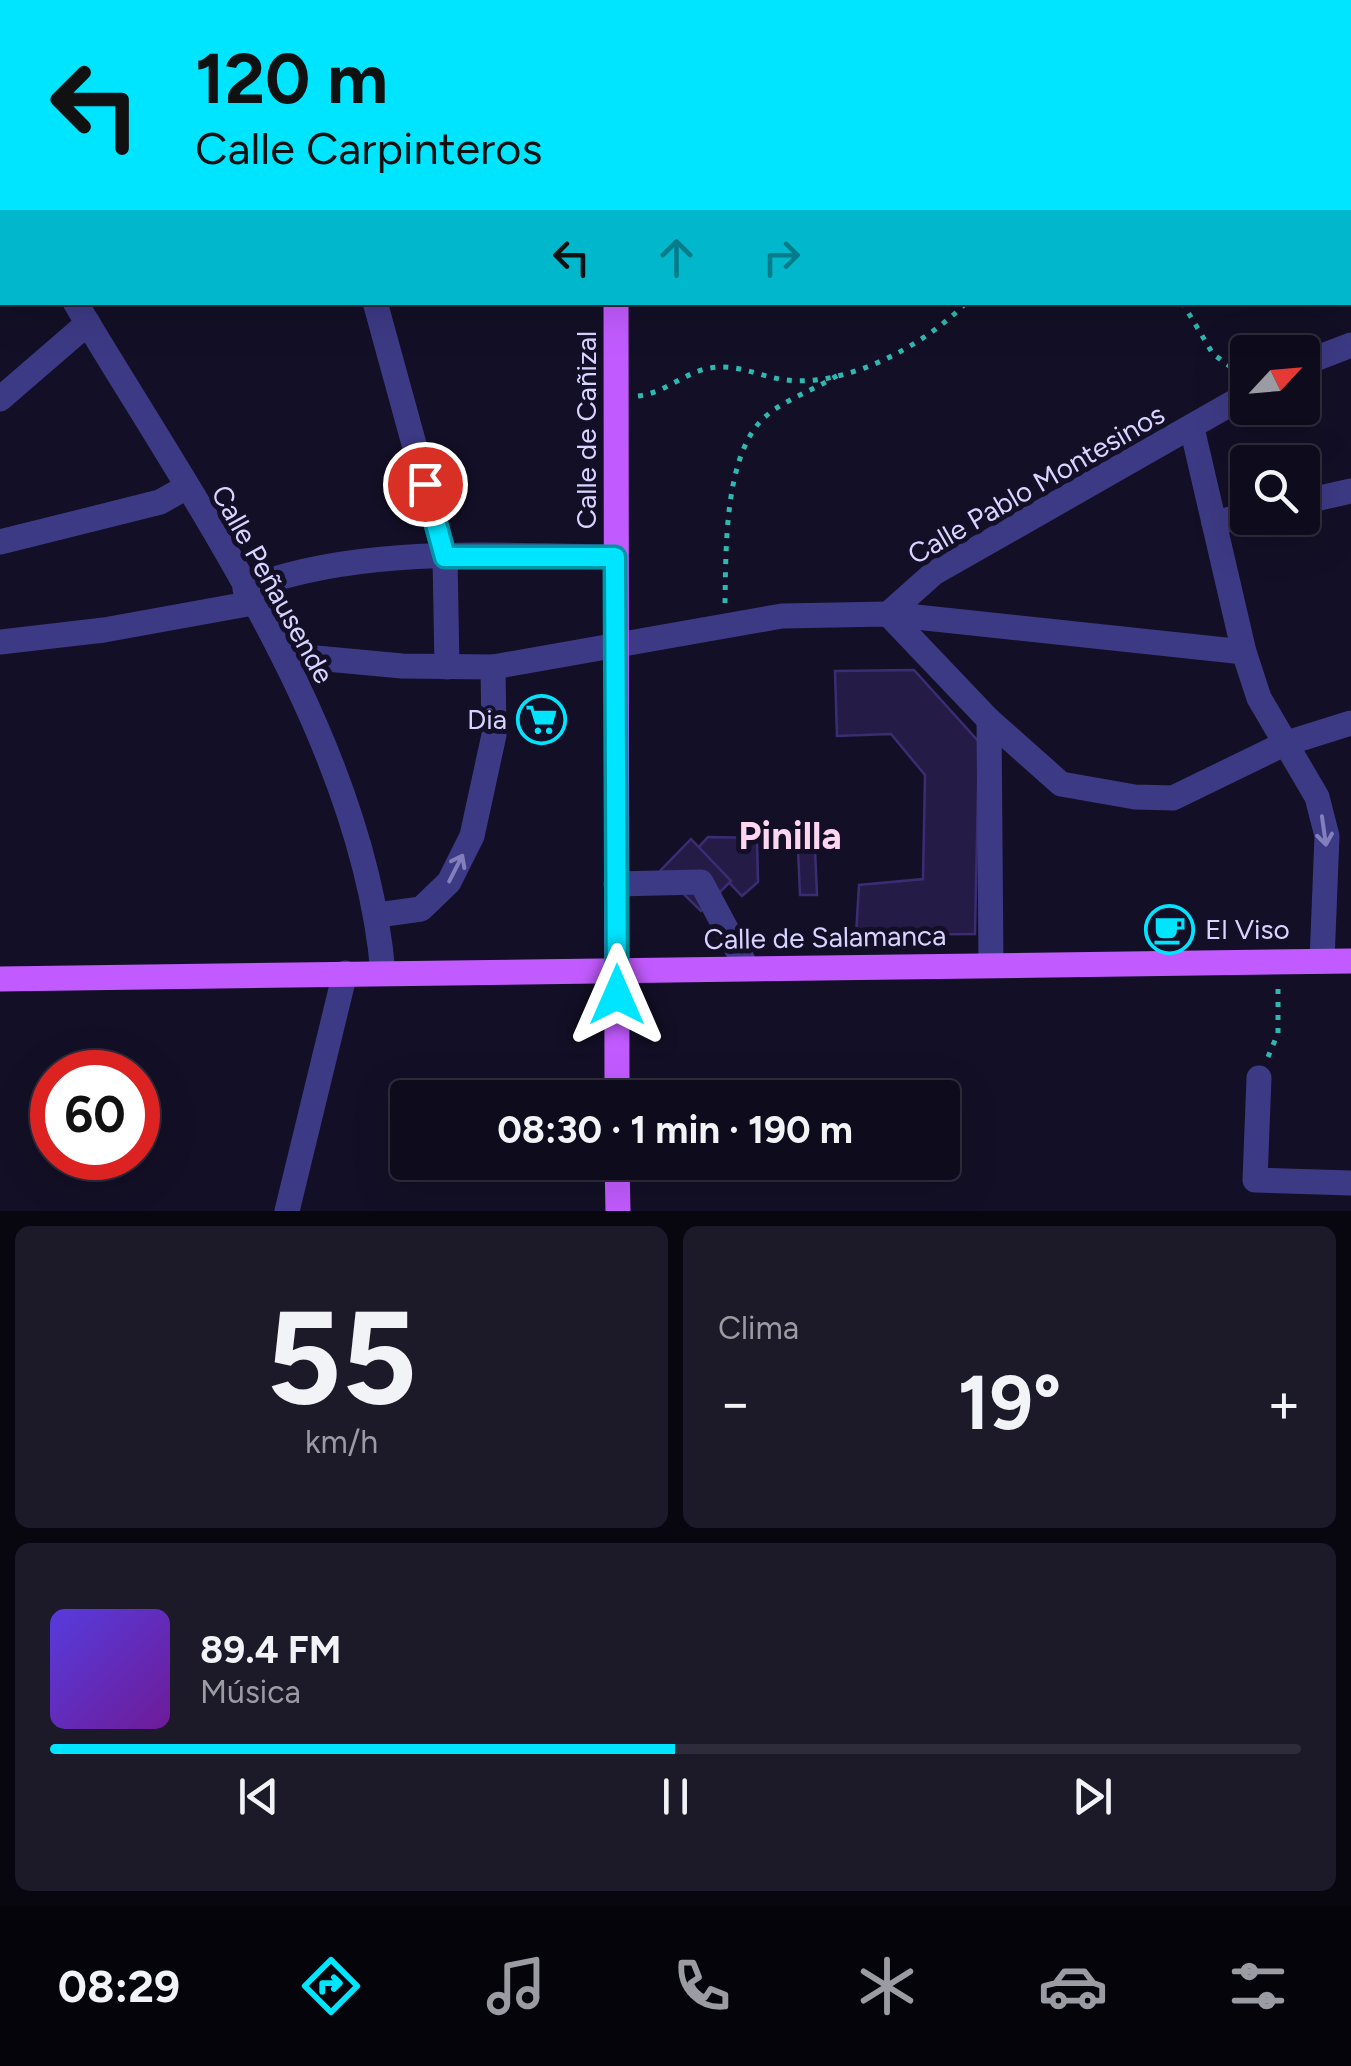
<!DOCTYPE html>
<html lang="es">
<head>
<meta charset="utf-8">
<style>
  body { margin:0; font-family:Figtree,sans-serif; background:#1c1929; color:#f1f3f6; height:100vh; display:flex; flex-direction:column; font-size:38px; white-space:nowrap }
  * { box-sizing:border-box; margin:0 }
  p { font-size:32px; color:#9b9ba3 }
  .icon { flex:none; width:55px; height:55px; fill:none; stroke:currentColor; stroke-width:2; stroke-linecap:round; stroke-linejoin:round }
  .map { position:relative; height:1211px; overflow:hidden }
  .drawer { display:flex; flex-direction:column; gap:15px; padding:15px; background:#08060f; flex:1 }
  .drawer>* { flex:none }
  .banner { position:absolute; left:0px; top:0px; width:1352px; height:305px; box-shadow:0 10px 40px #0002,0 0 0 2px #2e2b3b; background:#00e5ff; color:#111; overflow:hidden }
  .needle { width:65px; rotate:64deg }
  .buttons { position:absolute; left:1230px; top:335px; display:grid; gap:20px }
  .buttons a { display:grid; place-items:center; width:90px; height:90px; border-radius:10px; background:#0e0b1c; box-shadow:0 10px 40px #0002,0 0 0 2px #2e2b3b; font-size:50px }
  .speed { position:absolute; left:30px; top:1050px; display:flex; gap:20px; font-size:50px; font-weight:700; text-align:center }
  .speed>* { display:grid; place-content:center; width:130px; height:130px; border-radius:50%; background:#0e0b1c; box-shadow:0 10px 40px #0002,0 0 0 2px #2e2b3b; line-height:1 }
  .speed .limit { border:15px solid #d22; background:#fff; color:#111 }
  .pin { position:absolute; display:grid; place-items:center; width:85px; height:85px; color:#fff; margin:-42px; border:5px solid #fff; border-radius:50%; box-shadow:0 2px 10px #0007 }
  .me { position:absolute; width:110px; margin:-55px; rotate:0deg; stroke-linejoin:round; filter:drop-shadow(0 0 8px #0008) }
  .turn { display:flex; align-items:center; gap:35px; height:210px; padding:0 30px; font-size:45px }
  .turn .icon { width:130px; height:130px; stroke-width:2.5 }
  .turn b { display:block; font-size:70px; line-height:85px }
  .lanes { display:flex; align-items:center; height:95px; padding:0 30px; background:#0003; justify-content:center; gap:50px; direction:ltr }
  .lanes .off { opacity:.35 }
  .big { font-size:75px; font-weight:700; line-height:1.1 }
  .drawer .widget { flex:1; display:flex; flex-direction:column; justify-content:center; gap:15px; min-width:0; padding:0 35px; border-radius:15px; background:#1c1929 }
  .drawer .dial { align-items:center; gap:0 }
  .dial b { font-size:130px; line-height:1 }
  .song { display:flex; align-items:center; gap:30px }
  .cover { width:120px; height:120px; border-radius:15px; background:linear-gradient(135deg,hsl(250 70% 55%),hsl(280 70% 35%)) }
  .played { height:10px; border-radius:5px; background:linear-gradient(90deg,#00e5ff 50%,#2e2b3b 50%) }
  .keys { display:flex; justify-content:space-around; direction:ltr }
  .heat { display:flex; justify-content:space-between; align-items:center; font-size:55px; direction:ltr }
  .drawer .tiles { flex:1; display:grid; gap:15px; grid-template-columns:1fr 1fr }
  .widget:last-child { grid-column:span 2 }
  .trip { position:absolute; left:390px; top:1080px; width:570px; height:100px; border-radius:10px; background:#0e0b1c; box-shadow:0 10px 40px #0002,0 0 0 2px #2e2b3b; font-weight:700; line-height:100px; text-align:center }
  .tab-bar { display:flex; height:160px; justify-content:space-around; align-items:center; background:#06040b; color:#9b9ba3 }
  .tab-bar .icon { width:70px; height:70px }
  .tab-bar .on { color:#00e5ff }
  .tab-bar b { font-size:45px; color:#f1f3f6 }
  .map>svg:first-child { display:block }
</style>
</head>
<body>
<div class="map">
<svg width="1351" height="1211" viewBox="0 0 1351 1211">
  <rect width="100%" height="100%" fill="#130f26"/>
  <!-- building -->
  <g fill="#241b47" stroke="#3b2d73" stroke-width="2.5">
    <polygon points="914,670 979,742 975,934 856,935 859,885 923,879 925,775 891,734 837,736 835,671"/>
    <polygon points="708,837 757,838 758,882 742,896 697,849"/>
    <polygon points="691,839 731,881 701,911 660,871"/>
    <polygon points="798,849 815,849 817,895 800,895"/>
  </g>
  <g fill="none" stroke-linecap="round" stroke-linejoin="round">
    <!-- path -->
    <g stroke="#2fb8b0" stroke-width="5" stroke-dasharray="5 8" stroke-linecap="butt">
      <polyline points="1001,0 1002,2"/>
      <polyline points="1182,302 1213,354 1239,373"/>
      <path d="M638,396C665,393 685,372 710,368C736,363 761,377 786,380C848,387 925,345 967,302"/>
      <path d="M725,603C726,552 724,464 759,423C777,402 813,391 838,375"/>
      <polyline points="1268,1057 1278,1033 1278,985"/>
    </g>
    <!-- minor -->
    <g stroke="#3d3a85" stroke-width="25">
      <polyline points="299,0 299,2"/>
      <polyline points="428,0 428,2"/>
      <polyline points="0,163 2,167"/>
      <polyline points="0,190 2,193"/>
      <path d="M75,302C195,504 363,735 383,973"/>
      <polyline points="375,302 445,557 447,667"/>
      <polyline points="1302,364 1351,345"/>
      <polyline points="0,399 88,323"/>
      <polyline points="1192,428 1244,652 1259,698 1317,797 1327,836 1322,961"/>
      <polyline points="1302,502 1351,491"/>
      <polyline points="1214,523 1248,515"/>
      <polyline points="0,542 160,502 185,488"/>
      <path d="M245,589C359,545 494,556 615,557"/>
      <polyline points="888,614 989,720 1061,784 1135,797 1173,798 1284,744 1351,723"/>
      <polyline points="888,614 934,573 1248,394"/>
      <polyline points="0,642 104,630 253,603"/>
      <polyline points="284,655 402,666 493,667 782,616 888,614 1244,652"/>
      <polyline points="989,720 991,965"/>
      <polyline points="616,884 701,882 747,968"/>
      <polyline points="378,915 421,909 449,882 472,836 494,735 493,667"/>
      <polyline points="1259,1078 1255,1180 1351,1183"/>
      <polyline points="287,1211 345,973"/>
    </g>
    <!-- major -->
    <g stroke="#c25bff" stroke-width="25">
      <polyline points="612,0 612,2"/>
      <polyline points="616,302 617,1098"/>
      <polyline points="0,979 1351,961"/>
      <polyline points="617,1162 618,1211"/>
    </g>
  </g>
  <!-- one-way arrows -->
  <defs><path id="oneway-shaft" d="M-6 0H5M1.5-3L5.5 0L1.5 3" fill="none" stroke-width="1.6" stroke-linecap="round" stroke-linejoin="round" transform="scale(2.5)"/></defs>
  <g stroke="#837fbc">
    <use href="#oneway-shaft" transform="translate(1324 831) rotate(82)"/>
    <use href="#oneway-shaft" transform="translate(456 868) rotate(-63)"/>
  </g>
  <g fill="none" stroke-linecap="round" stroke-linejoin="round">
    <defs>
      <polyline id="route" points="425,484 445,557 615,557 617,995"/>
    </defs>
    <!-- route casing -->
    <use href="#route" stroke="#0095a6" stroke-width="25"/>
    <!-- route -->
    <use href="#route" stroke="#00e5ff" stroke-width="18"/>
  </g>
  <!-- icons -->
  <defs>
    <symbol id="supermarket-ring" viewBox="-11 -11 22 22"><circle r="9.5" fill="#130f26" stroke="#00e5ff" stroke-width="1.5"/><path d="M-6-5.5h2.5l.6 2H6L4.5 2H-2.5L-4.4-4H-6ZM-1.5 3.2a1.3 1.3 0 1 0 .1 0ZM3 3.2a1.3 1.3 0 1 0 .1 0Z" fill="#00e5ff"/></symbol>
    <symbol id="cafe-ring" viewBox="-11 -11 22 22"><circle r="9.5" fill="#130f26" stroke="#00e5ff" stroke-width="1.5"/><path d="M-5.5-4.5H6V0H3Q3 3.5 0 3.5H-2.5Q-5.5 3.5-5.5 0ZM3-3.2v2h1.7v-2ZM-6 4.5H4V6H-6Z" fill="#00e5ff"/></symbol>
  </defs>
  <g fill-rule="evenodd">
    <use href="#supermarket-ring" x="514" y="692" width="55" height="55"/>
    <use href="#cafe-ring" x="1142" y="902" width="55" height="55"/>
  </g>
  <g text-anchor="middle" stroke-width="10" stroke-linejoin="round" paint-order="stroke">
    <!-- street labels -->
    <g font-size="28" fill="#d9d4ff" stroke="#130f26">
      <text transform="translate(586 430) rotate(-90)" y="10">Calle de Cañizal</text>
      <text transform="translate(1036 484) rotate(-30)" y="10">Calle Pablo Montesinos</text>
      <text transform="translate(273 584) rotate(61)" y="10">Calle Peñausende</text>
      <text transform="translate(825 937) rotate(-1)" y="10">Calle de Salamanca</text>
    </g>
    <!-- poi labels -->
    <g font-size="28" fill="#d9d4ff" stroke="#130f26" text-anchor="end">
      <text x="507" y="729">Dia</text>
      <text x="1205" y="939" text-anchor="start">El Viso</text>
    </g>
    <!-- district labels -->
    <g font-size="38" font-weight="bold" fill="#ffd6f0" stroke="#130f26">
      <text x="790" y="849">Pinilla</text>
    </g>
  </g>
</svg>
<div class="buttons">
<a><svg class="needle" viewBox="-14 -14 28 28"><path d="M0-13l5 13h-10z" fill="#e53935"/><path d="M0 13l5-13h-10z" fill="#9b9ba3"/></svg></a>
<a><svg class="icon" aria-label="search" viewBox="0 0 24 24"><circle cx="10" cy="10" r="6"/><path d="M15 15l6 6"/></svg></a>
</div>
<div class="speed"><div class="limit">60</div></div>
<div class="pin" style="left:425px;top:484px;background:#d93025"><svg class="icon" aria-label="arrive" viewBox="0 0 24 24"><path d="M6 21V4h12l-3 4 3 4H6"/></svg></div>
<svg class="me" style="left:617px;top:995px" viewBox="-20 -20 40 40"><path d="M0-17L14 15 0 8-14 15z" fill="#00e5ff" stroke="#fff" stroke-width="4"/></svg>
<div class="trip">08:30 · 1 min · 190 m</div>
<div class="banner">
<div class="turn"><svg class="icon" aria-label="left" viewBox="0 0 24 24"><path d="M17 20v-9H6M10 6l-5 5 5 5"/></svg><div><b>120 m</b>Calle Carpinteros</div></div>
<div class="lanes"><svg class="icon" aria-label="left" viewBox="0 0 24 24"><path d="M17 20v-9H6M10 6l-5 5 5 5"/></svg><svg class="icon off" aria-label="ahead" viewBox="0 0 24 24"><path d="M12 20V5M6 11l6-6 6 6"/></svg><svg class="icon off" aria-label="right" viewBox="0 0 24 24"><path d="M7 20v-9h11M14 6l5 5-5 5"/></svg></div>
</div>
</div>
<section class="drawer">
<div class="tiles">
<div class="widget dial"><b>55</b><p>km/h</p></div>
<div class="widget"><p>Clima</p>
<div class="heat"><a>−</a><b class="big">19°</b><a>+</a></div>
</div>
<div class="widget">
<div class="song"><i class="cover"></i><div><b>89.4 FM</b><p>Música</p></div></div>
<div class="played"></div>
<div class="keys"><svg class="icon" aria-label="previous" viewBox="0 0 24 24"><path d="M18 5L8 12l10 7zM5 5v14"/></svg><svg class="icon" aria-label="pause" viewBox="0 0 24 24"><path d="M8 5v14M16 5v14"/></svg><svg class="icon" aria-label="next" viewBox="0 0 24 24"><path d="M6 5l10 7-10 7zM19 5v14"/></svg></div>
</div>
</div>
</section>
<nav class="tab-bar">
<b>08:29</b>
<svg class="icon on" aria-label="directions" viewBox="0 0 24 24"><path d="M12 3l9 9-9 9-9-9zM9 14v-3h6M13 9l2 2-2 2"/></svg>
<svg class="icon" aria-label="music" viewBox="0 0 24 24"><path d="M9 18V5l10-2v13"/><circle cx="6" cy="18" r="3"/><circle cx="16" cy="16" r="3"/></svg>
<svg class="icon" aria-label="phone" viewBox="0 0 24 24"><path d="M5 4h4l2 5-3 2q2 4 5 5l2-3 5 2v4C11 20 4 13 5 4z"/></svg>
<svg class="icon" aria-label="climate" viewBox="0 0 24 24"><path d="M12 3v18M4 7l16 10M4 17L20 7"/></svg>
<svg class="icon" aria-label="car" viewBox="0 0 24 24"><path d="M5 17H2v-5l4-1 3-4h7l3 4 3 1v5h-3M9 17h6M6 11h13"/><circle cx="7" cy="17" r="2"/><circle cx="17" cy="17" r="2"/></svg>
<svg class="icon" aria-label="filters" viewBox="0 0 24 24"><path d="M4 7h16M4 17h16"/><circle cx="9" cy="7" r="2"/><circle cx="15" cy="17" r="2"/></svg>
</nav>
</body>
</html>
